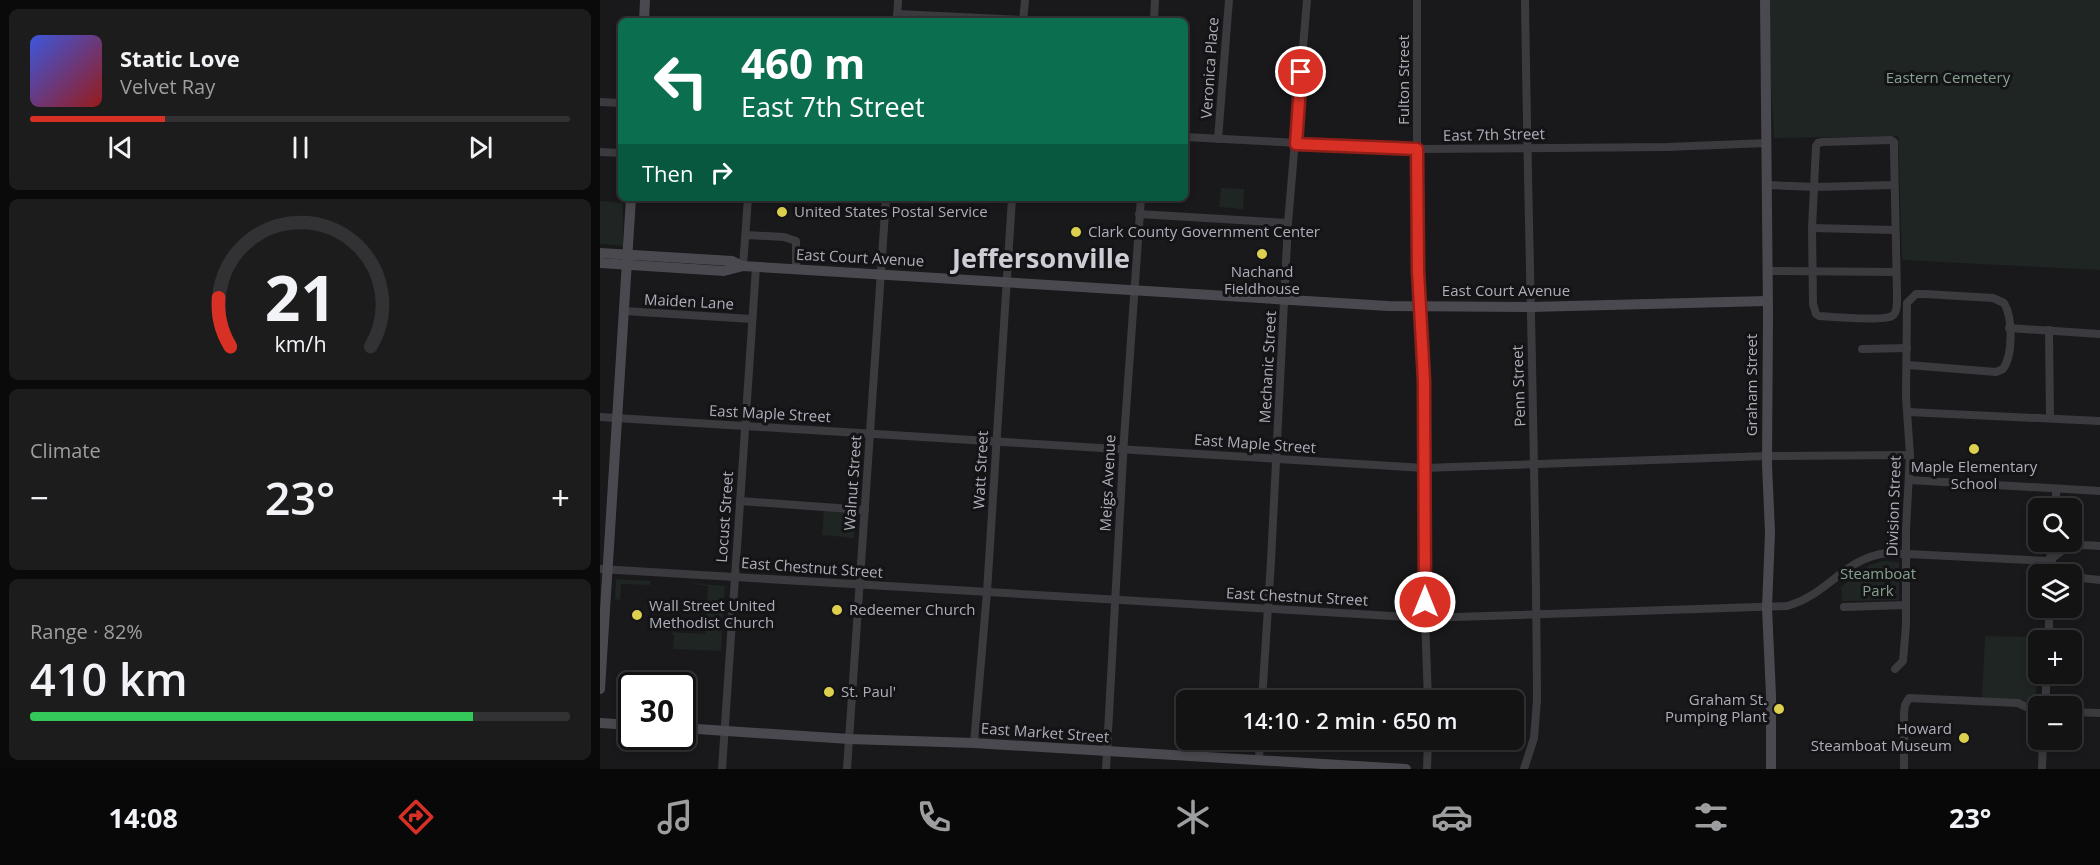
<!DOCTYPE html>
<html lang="en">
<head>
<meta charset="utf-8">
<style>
  body { margin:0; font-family:"Open Sans",sans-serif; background:#1c1c1d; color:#f1f3f6; height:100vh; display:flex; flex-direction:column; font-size:22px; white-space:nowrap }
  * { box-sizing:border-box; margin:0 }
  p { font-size:20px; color:#9d9ea0 }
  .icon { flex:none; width:33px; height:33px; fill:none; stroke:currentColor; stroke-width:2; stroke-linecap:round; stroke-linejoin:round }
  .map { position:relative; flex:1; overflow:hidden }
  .drawer { display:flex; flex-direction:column; gap:9px; padding:9px; background:#0a0a0b; width:600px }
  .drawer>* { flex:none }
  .hud { position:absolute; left:18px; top:18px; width:570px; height:183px; border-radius:9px; box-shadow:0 3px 9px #0003,0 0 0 2px #323234; background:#0b6e4f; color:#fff; overflow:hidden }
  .controls { position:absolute; left:1428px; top:498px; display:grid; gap:12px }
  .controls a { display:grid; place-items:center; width:54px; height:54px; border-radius:9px; background:#131314; box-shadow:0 3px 9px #0003,0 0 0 2px #323234; font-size:30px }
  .speed { position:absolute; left:18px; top:672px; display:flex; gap:12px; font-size:30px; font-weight:700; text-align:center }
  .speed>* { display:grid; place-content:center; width:78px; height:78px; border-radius:50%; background:#131314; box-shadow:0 3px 9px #0003,0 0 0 2px #323234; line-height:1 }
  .speed .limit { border:3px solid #111; border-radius:9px; background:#fff; color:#111 }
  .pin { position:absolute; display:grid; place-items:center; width:51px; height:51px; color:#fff; margin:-26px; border:3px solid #fff; border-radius:50%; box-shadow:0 2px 6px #0007 }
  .me { position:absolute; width:66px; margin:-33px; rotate:0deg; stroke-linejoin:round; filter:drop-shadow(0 0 4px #0008) }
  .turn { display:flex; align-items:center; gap:21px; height:126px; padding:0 24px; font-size:27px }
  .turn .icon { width:78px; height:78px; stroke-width:2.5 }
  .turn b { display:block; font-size:42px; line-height:51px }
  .then { display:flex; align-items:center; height:57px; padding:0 24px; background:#0003; gap:12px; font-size:22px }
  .big { font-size:45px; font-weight:600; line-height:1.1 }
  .drawer .tile { flex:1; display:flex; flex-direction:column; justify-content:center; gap:9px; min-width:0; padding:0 21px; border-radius:9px; background:#1c1c1d }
  .drawer .dial { align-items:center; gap:0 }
  .dial svg { height:156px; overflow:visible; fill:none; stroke:#323234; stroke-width:7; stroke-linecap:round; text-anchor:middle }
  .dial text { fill:#f1f3f6; stroke:none }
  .song { display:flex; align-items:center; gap:18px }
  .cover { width:72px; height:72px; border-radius:9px; background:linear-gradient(135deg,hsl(230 70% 55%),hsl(0 70% 35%)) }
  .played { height:6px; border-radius:3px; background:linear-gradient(90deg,#d93025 25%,#323234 25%) }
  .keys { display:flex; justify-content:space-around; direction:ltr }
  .heat { display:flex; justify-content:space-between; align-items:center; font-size:33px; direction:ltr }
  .charge { height:9px; border-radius:4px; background:linear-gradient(90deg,#34c759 82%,#323234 0) }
  .trip { position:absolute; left:576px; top:690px; width:348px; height:60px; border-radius:9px; background:#131314; box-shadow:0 3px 9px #0003,0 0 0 2px #323234; font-weight:600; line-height:60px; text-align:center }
  .dock { display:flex; height:96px; justify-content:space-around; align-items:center; background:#080808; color:#9d9ea0 }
  .dock .icon { width:42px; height:42px }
  .dock .selected { color:#d93025 }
  .dock b { font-size:27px; color:#f1f3f6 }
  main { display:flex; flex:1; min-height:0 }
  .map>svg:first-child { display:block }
</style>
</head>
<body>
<main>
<section class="drawer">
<div class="tile">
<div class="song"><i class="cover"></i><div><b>Static Love</b><p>Velvet Ray</p></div></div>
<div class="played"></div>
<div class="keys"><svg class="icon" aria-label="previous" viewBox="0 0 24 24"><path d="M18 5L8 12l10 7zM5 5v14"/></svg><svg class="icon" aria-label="pause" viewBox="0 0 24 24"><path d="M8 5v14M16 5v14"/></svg><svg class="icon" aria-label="next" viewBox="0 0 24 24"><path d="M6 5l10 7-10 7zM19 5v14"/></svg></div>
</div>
<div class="tile dial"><svg viewBox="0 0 100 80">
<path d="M14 69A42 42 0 1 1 86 69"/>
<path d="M14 69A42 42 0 0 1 8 44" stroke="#d93025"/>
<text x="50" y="56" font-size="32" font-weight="700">21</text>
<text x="50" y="72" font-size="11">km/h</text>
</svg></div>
<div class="tile"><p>Climate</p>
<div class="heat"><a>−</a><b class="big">23°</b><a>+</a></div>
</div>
<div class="tile"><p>Range · 82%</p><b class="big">410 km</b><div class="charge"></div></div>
</section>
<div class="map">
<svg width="1500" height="769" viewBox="0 0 1500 769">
  <rect width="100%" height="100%" fill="#19191b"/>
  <!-- green -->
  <g fill="#1f2522">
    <polygon points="1170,0 1500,0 1500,270 1302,260 1298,136 1174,138 1169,57"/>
    <polygon points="621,188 644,189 643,209 619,207"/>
    <polygon points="0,201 23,203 23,246 0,244"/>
    <polygon points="224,510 256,511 254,538 222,535"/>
    <polygon points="1283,561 1299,562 1299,600 1242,601 1241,587 1270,565"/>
    <polygon points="16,579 50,581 50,585 21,584 20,600 15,599"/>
    <polygon points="88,583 125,586 121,651 73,649 74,635 70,632 105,634 108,586"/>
    <polygon points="1385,636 1437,637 1436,701 1382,698"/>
  </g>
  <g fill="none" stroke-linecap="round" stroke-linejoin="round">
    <!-- street -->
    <g stroke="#3b3a3f" stroke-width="8">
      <polyline points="817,0 817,199 819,306 824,381 825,618 828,700"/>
      <polyline points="297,14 423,20"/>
      <polyline points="297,21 298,0"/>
      <polyline points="423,21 425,0"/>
      <polyline points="554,21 555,0"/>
      <polyline points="0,102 21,103"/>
      <polyline points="585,137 817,149 1067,147 1167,143"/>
      <polyline points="618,139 629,0"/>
      <path d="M1291,140L1294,142V152L1297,293C1297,299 1298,313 1292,316C1284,321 1232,317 1219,316L1216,314L1213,304L1212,228L1216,146L1218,143L1222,142Z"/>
      <polyline points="0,152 21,153"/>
      <polyline points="1167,185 1216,187 1294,185"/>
      <polyline points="539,214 688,223"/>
      <polyline points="1212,228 1295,230"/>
      <polyline points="146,235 184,237 196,241 196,270"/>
      <polyline points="143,266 148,198"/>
      <polyline points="1167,271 1296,272"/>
      <polyline points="24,311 152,319"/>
      <polyline points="1409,328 1500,334"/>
      <polyline points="1449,330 1450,418"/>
      <polyline points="1262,349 1307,348"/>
      <polyline points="1308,412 1500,421"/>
      <polyline points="0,417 824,468 1167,456 1310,455"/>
      <polyline points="1309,480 1500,491"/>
      <polyline points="140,501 265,510"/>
      <polyline points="1456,508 1456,489"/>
      <path d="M1449,561C1471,542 1472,544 1500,546"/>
      <polyline points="1449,561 1466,574"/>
      <path d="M0,569L825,618L1187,606C1228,595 1244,558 1287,553L1449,561"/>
      <polyline points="1449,574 1449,561 1454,542"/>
      <polyline points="1472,577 1500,580"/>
      <polyline points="1244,607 1306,605"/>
      <polyline points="1449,640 1449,608"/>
      <path d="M1295,669L1303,661L1306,625V529L1310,455L1306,397L1307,303L1316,294H1325L1393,298L1404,303C1413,318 1413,355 1403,369L1396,372L1308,365"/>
      <polyline points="662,700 671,561 688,223 707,0"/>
      <polyline points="1445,706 1447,674"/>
      <polyline points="1472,712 1500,713"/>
      <polyline points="374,743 387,592 412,198"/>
      <polyline points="659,760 660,740"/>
      <polyline points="122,769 156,267"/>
      <polyline points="247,769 286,198"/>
      <polyline points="506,769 524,439 541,198"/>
      <polyline points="827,769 828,740"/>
      <path d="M924,769L934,738L937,700C936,467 928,233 925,0"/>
      <polyline points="1304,769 1304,713 1305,705 1309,698 1418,703 1431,709 1438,710"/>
      <polyline points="1442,769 1443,740"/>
    </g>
    <!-- secondary -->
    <g stroke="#49494f" stroke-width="10">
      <polyline points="1165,0 1168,314 1167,465 1170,532 1167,608 1171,695 1171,769"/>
      <polyline points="44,21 45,0"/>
      <polyline points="0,253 132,261 142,266"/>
      <polyline points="0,263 124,271 143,266 788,306 930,307 1167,301"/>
      <polyline points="0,689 31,198"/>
      <polyline points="0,723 32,725"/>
      <polyline points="82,728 249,739 374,743 806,769"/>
    </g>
  </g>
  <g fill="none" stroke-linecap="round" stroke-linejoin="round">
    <defs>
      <polyline id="route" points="701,72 696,144 817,149 818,271 824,381 825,602"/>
    </defs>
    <!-- route casing -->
    <use href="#route" stroke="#8d1f18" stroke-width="15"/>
    <!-- route -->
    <use href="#route" stroke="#d93025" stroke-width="10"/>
  </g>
  <!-- markers -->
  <g fill="#ddd04e" stroke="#141416" stroke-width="2">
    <circle cx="182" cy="212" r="6"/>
    <circle cx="476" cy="232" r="6"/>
    <circle cx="662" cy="254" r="6"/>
    <circle cx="1374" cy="449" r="6"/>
    <circle cx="237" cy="610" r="6"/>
    <circle cx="37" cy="615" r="6"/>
    <circle cx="229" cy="692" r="6"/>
    <circle cx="1179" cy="709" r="6"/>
    <circle cx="1364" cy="738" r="6"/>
  </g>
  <g text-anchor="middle" stroke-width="6" stroke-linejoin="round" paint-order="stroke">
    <!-- street labels -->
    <g font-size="15" fill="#adaeb9" stroke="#141416">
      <text transform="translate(610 68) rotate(-86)" y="5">Veronica Place</text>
      <text transform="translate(804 80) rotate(-90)" y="5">Fulton Street</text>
      <text transform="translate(894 135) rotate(-1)" y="5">East 7th Street</text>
      <text transform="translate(260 258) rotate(3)" y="5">East Court Avenue</text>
      <text x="906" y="296">East Court Avenue</text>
      <text transform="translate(89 302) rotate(3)" y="5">Maiden Lane</text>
      <text transform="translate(668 367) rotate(-87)" y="5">Mechanic Street</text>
      <text transform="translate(1152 385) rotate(-90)" y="5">Graham Street</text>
      <text transform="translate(919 386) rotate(-92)" y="5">Penn Street</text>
      <text transform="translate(170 414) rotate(3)" y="5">East Maple Street</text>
      <text transform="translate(655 444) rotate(4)" y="5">East Maple Street</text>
      <text transform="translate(381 470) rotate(-87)" y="5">Watt Street</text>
      <text transform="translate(253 483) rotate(-86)" y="5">Walnut Street</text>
      <text transform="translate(508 483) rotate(-87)" y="5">Meigs Avenue</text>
      <text transform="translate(1294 506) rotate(-88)" y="5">Division Street</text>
      <text transform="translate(125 517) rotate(-86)" y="5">Locust Street</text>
      <text transform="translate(212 568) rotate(4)" y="5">East Chestnut Street</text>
      <text transform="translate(697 597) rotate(3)" y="5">East Chestnut Street</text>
      <text transform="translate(445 733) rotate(4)" y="5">East Market Street</text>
    </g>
    <!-- park labels -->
    <g font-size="15" fill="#86a18f" stroke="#141416">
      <text x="1348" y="83">Eastern Cemetery</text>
      <text x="1278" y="579">Steamboat<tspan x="1278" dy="17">Park</tspan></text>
    </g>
    <!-- poi labels -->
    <g font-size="15" fill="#adaeb9" stroke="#141416" text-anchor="start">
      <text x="194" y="217">United States Postal Service</text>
      <text x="488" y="237">Clark County Government Center</text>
      <text x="662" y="277" text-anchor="middle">Nachand<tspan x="662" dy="17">Fieldhouse</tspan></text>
      <text x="1374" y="472" text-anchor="middle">Maple Elementary<tspan x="1374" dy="17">School</tspan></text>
      <text x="49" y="611">Wall Street United<tspan x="49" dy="17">Methodist Church</tspan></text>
      <text x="249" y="615">Redeemer Church</text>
      <text x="241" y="697">St. Paul'</text>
      <text x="1167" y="705" text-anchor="end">Graham St.<tspan x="1167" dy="17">Pumping Plant</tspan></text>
      <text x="1352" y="734" text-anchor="end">Howard<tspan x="1352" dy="17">Steamboat Museum</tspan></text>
    </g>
    <!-- town labels -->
    <g font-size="27" font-weight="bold" fill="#cdcdd5" stroke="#141416">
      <text x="441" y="268">Jeffersonville</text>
    </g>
  </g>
</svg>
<div class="controls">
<a><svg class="icon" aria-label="search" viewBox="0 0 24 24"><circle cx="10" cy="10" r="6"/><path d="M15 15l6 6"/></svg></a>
<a><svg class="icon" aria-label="layers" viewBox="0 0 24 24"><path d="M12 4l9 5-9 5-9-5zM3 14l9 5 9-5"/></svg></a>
<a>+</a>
<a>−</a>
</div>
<div class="speed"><div class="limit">30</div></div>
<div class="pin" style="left:701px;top:72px;background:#d93025"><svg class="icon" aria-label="arrive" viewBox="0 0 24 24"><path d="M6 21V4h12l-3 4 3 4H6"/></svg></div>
<svg class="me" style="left:825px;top:602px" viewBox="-20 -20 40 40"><circle r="17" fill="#d93025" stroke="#fff" stroke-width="3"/><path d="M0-11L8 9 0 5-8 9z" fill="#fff"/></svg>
<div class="trip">14:10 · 2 min · 650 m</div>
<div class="hud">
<div class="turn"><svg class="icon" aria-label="left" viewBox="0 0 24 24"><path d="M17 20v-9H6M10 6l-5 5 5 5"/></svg><div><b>460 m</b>East 7th Street</div></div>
<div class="then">Then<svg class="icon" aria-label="right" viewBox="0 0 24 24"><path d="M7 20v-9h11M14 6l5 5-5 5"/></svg></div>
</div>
</div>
</main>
<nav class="dock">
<b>14:08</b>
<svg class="icon selected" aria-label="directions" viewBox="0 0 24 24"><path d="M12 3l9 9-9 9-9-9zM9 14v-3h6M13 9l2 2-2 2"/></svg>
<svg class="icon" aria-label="music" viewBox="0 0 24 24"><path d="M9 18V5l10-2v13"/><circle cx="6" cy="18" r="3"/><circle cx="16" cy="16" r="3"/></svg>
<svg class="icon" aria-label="phone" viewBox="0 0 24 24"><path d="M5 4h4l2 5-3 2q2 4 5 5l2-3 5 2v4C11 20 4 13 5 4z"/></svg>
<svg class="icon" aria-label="climate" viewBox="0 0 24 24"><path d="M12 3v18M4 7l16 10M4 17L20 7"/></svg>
<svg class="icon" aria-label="car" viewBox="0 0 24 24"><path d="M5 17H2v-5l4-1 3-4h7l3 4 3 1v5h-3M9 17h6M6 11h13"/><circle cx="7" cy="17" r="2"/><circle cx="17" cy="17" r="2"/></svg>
<svg class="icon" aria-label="filters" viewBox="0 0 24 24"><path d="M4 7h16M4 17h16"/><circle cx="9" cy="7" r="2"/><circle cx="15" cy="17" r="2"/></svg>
<b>23°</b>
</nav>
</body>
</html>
